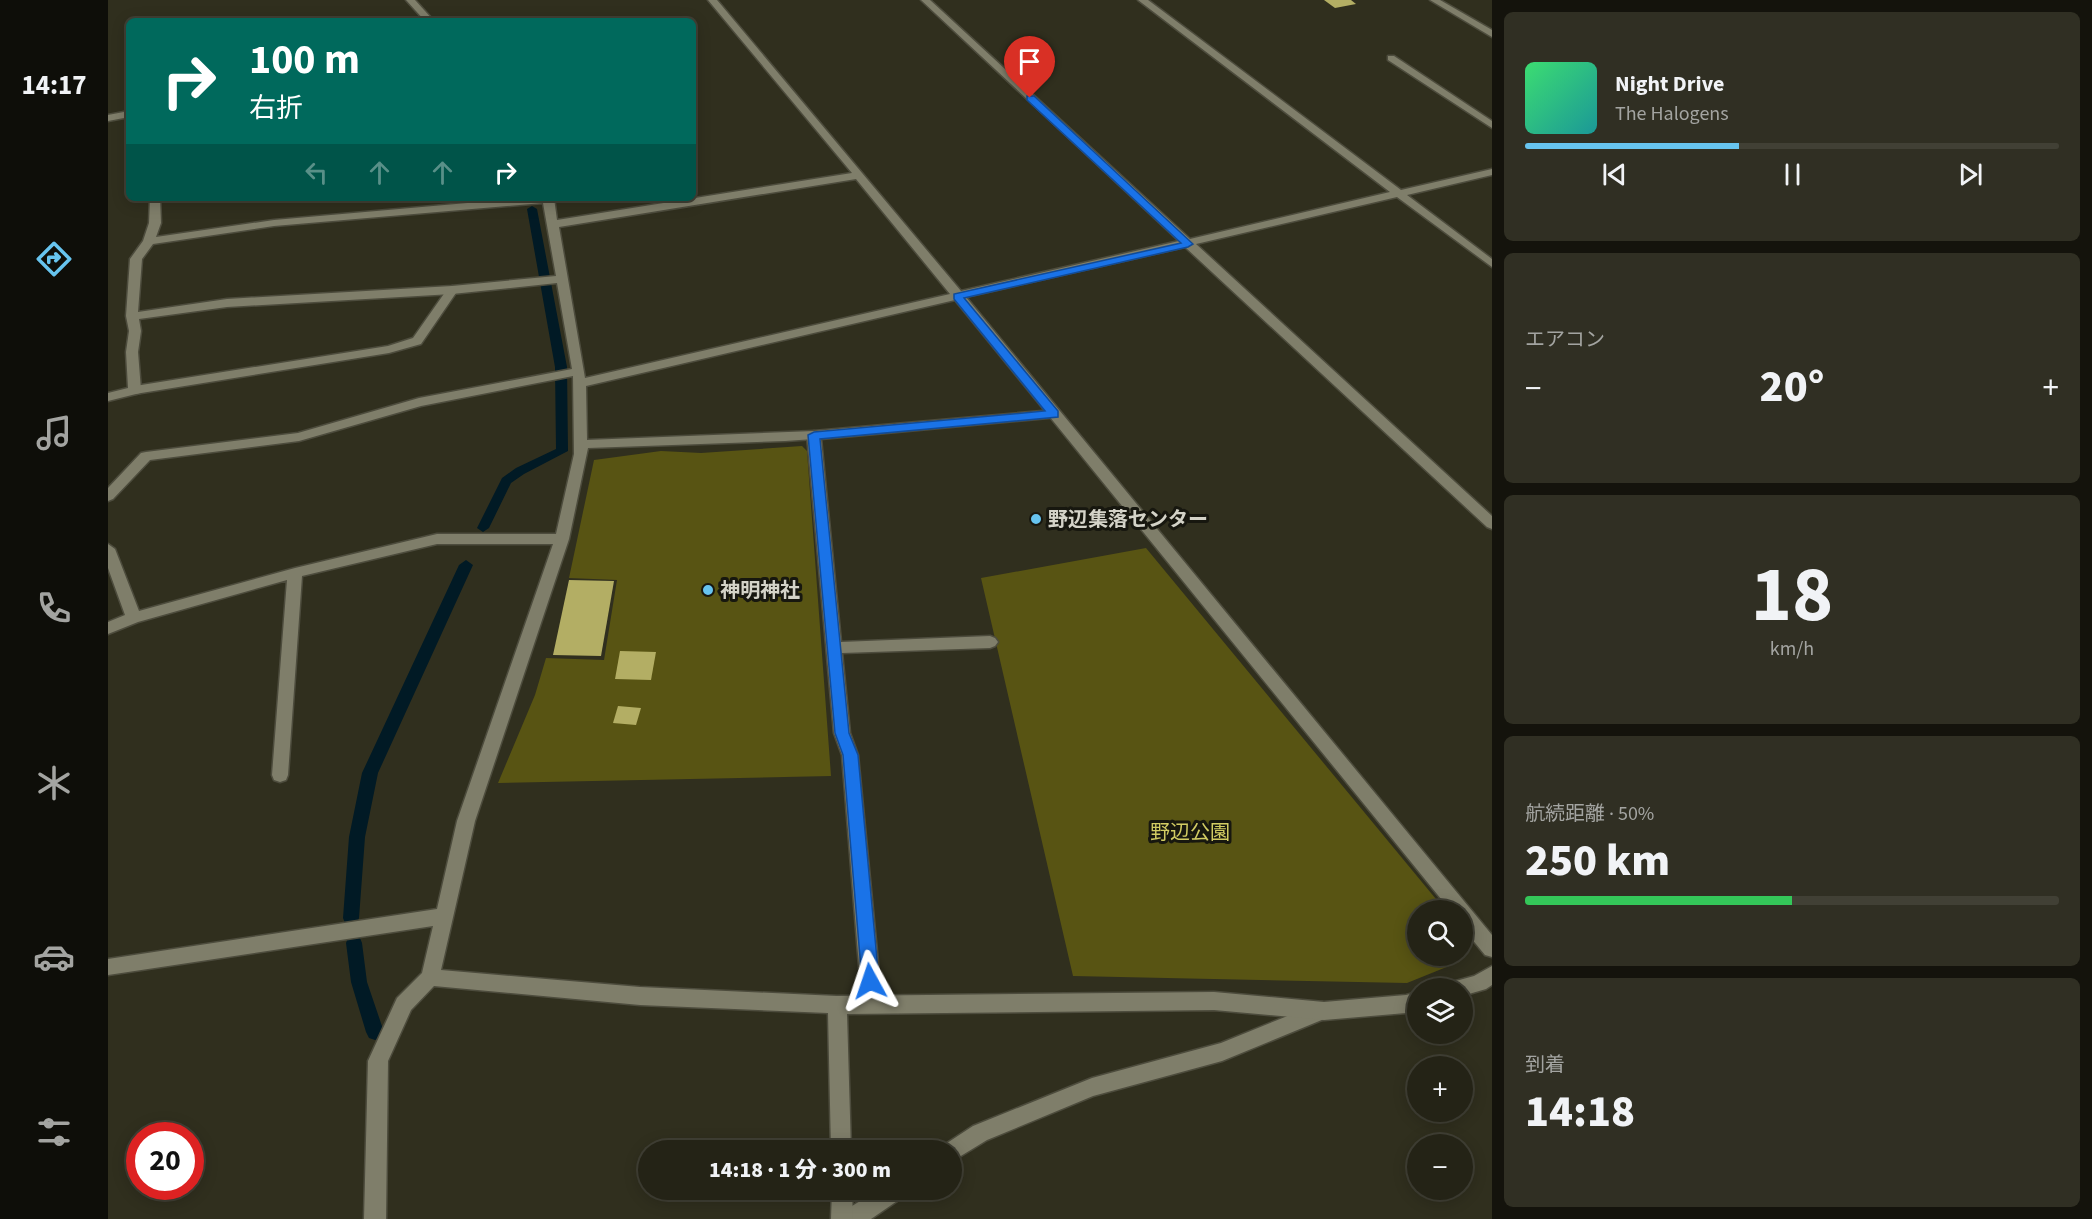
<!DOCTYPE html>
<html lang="ja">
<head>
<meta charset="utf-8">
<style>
  body { margin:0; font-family:"Source Sans 3","Noto Sans JP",sans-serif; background:#302f23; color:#f1f3f6; height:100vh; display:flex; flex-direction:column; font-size:22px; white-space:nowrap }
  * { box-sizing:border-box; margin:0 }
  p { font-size:20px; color:#a3a4a1 }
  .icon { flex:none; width:33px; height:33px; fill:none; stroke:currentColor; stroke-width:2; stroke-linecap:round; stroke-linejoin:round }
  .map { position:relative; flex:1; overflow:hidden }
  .sheet { display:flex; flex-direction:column; gap:12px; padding:12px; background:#14130c; width:600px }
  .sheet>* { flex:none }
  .guide { position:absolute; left:18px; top:18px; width:570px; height:183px; border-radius:9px; box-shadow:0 3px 15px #0003,0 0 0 2px #414035; background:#00695c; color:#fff; overflow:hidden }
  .buttons { position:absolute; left:1299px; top:900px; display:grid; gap:12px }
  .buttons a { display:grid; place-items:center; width:66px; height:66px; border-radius:50%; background:#242316; box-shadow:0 3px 15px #0003,0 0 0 2px #414035; font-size:30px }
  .speed { position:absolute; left:18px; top:1122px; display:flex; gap:12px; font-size:30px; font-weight:700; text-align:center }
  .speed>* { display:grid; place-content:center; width:78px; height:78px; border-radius:50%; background:#242316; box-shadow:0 3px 15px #0003,0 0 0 2px #414035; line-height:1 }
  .speed .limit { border:9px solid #d22; background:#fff; color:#111 }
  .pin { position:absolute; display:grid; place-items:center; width:51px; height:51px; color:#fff; margin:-62px -26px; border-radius:50% 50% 50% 0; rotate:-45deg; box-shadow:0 0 6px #0007 }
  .pin .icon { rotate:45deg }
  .me { position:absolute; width:66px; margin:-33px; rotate:355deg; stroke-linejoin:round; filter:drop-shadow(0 0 4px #0008) }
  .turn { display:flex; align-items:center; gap:21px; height:126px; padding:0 24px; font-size:27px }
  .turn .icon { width:78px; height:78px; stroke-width:2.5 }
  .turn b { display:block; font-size:42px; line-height:51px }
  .lanes { display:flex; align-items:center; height:57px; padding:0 24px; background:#0003; justify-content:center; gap:30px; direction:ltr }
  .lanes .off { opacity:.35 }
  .big { font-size:45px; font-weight:800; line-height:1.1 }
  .sheet .widget { flex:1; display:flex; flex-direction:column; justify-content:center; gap:9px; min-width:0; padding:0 21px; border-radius:9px; background:#302f23 }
  .sheet .dial { align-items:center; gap:0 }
  .dial b { font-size:78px; line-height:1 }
  .song { display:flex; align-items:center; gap:18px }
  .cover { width:72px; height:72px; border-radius:9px; background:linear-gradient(135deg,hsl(140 70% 55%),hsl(180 70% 35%)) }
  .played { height:6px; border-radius:3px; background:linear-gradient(90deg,#67c4ef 40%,#414035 40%) }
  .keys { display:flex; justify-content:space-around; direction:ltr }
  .heat { display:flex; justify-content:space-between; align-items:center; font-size:33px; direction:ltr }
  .charge { height:9px; border-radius:4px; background:linear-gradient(90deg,#34c759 50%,#414035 0) }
  .trip { position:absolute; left:530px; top:1140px; width:324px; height:60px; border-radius:30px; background:#242316; box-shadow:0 3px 15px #0003,0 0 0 2px #414035; font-weight:800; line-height:60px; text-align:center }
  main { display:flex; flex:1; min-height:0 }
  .dock { display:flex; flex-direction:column; width:108px; justify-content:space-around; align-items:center; background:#0e0e09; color:#a3a4a1 }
  .dock .icon { width:42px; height:42px }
  .dock .active { color:#67c4ef }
  .dock b { font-size:27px; color:#f1f3f6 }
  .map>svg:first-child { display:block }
</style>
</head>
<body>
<main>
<nav class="dock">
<b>14:17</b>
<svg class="icon active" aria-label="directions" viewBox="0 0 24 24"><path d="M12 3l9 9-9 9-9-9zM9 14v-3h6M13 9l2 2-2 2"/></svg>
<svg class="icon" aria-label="music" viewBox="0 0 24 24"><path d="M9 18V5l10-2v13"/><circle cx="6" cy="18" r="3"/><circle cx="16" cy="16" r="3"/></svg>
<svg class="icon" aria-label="phone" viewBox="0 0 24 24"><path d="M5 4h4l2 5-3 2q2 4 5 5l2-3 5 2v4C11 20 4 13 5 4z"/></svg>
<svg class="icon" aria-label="climate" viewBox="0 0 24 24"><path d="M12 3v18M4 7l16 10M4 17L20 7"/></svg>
<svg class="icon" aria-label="car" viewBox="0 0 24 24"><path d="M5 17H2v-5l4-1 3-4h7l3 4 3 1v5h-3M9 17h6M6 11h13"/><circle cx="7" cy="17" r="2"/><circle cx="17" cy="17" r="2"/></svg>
<svg class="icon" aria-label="filters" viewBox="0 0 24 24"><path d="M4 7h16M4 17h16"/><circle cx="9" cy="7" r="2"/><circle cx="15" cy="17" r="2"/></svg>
</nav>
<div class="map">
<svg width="1384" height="1219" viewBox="0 0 1384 1219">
  <rect width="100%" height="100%" fill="#302f1e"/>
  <!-- green -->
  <g fill="#585413">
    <polygon points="694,446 699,451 723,776 390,783 427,695 438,658 496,660 509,580 461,578 486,460 553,451 593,453"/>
    <polygon points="1038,548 1337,910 1310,910 1310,956 1353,956 1351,962 1299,983 965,976 873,578"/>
  </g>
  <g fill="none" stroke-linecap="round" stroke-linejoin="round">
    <!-- stream -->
    <g fill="#011a25" fill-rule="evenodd">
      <polygon points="424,206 429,209 459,367 460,451 416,474 403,483 381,528 375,532 369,528 394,478 408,468 448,449 447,367 419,209"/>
      <polygon points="358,560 365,565 270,773 257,837 251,918 249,923 243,925 237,923 235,918 241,837 254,773 351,565"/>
      <polygon points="246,936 252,938 254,943 259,982 276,1032 273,1038 267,1040 261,1038 258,1032 243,982 238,943 240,938"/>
    </g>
  </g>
  <!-- building -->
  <g fill="#b3ae64">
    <polygon points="1216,0 1243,0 1248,4 1227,8"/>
    <polygon points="461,580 506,581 493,656 445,655"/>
    <polygon points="512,651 548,652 543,680 507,679"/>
    <polygon points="510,706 533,708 528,725 505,723"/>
  </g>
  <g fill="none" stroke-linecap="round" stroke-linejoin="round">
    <defs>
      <g id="lane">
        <polygon points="344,286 350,290 313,344 281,353 27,394 21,390 27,386 280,346 305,338 340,288"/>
        <polygon points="946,410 951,411 953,414 951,417 713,439 733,642 882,636 887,638 890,642 887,646 882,648 734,653 742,733 750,755 774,1004 771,1010 764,1013 757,1010 754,1004 734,755 726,733 699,435 706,431"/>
        <polygon points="1214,1002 1221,1005 1224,1011 1221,1017 1114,1061 985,1096 879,1140 843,1162 843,1150 833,1150 836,1145 865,1126 984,1078 1113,1043"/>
        <polygon points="770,1190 798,1190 795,1197 763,1219 733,1219 736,1211"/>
      </g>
      <g id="street">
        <polygon points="298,0 307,0 326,21 317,21"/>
        <path d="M600,0H609L853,291L1071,241L813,0H822L1082,239L1282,192L1030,0H1040L1293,190L1384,169V175L1299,195L1384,259V267L1289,197L1088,244L1384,516V529L1379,527L1077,247L858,297L1384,935V957L1377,955L1354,927V910H1342L847,300L478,386L479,440L706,431L713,435L706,439L677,441L480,448L461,539L367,821L333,970L532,987L729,996L1106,992L1216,1002L1298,995L1310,992V1009L1298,1013L1216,1020L1106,1010L739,1014L743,1150H723L720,1013L532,1005L326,986L303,1010L280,1061L278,1219H256L260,1061L289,998L314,973L325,926L0,975V959L329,909L349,821L445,544H329L194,576L180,775L178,780L172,782L166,780L164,775L179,580L30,622L0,634V622L17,615L0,568V544L7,549L31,611L187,568L329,534H448L466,454L465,376L313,406L191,441L42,460L5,499L0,501V488L33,453L38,452L190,433L311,398L464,369L449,283L344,294L119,307L31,319L33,331L30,352L33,390L32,393L0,401V393L20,388L18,352L21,331L18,316L22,259L35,241L41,223L42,198H52L53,223L48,237L166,220L415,198H446L449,220L744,173ZM748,179L842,294L477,378L451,227ZM435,203L448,276L344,286L119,299L30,312L34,259L45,244L166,226Z"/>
        <polygon points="1322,0 1332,0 1384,30 1384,37"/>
        <polygon points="1280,56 1286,56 1384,121 1384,128 1280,60"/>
        <polygon points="21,111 21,117 0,121 0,115"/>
        <polygon points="1384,966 1384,985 1378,989 1354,996 1354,988 1342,988 1344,982 1366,976"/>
        <polygon points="724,1190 744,1190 745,1219 723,1219"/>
      </g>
    </defs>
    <!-- lane casing -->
    <use href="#lane" stroke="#4d4c3d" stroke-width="3"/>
    <!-- street casing -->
    <use href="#street" stroke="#4d4c3d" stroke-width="3"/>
    <!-- lane -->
    <use href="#lane" fill="#7f7e6a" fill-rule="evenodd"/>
    <!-- street -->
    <use href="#street" fill="#7f7e6a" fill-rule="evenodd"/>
  </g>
  <!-- route -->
  <polygon fill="#1a73e8" stroke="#114b97" stroke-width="1.5" points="919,96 926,96 1085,244 1080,247 856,298 950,411 950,417 712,439 741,733 750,755 771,981 768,987 762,989 756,987 754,981 735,755 727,733 700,435 706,432 937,411 846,299 846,294 1073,243 919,100"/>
  <!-- markers -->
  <g fill="#67c4ef" stroke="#17170f" stroke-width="2">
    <circle cx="928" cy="519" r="6"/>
    <circle cx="600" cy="590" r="6"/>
  </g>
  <g text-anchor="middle" stroke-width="6" stroke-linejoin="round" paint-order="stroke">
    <!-- poi labels -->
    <g font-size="20" font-weight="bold" fill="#d4d3c8" stroke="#17170f" text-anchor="start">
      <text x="940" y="526">野辺集落センター</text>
      <text x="612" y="597">神明神社</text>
    </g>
    <!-- park labels -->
    <g font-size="20" fill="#d2cc63" stroke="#17170f">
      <text x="1082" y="839">野辺公園</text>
    </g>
  </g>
</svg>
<div class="buttons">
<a><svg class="icon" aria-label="search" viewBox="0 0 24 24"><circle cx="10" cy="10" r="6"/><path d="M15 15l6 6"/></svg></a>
<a><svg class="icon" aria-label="layers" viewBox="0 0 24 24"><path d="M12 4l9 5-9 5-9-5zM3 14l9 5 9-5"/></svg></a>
<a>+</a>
<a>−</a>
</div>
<div class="speed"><div class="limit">20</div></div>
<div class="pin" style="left:922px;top:98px;background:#d93025"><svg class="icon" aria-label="arrive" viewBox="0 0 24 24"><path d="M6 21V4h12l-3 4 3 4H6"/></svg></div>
<svg class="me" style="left:762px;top:981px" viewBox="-20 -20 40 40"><path d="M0-17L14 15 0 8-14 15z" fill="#1a73e8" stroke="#fff" stroke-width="4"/></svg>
<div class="trip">14:18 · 1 分 · 300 m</div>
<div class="guide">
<div class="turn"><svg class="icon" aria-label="right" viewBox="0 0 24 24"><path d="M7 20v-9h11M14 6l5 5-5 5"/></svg><div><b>100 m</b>右折</div></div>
<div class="lanes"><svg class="icon off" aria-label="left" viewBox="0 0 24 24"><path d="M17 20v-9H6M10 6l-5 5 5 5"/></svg><svg class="icon off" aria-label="ahead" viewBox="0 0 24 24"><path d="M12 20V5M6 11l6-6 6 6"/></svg><svg class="icon off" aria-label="ahead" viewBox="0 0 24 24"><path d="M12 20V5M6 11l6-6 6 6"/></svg><svg class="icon" aria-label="right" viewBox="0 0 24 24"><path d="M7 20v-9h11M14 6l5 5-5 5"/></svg></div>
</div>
</div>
<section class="sheet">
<div class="widget">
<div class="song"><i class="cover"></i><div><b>Night Drive</b><p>The Halogens</p></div></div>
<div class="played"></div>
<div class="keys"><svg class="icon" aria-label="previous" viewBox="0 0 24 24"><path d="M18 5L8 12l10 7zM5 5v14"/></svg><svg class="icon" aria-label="pause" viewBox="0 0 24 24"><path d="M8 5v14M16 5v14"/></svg><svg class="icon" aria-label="next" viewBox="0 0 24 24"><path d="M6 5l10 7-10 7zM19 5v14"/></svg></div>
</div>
<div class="widget"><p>エアコン</p>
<div class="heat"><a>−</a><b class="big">20°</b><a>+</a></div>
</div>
<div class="widget dial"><b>18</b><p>km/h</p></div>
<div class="widget"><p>航続距離 · 50%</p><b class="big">250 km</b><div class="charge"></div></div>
<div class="widget"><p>到着</p><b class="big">14:18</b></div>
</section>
</main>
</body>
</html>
